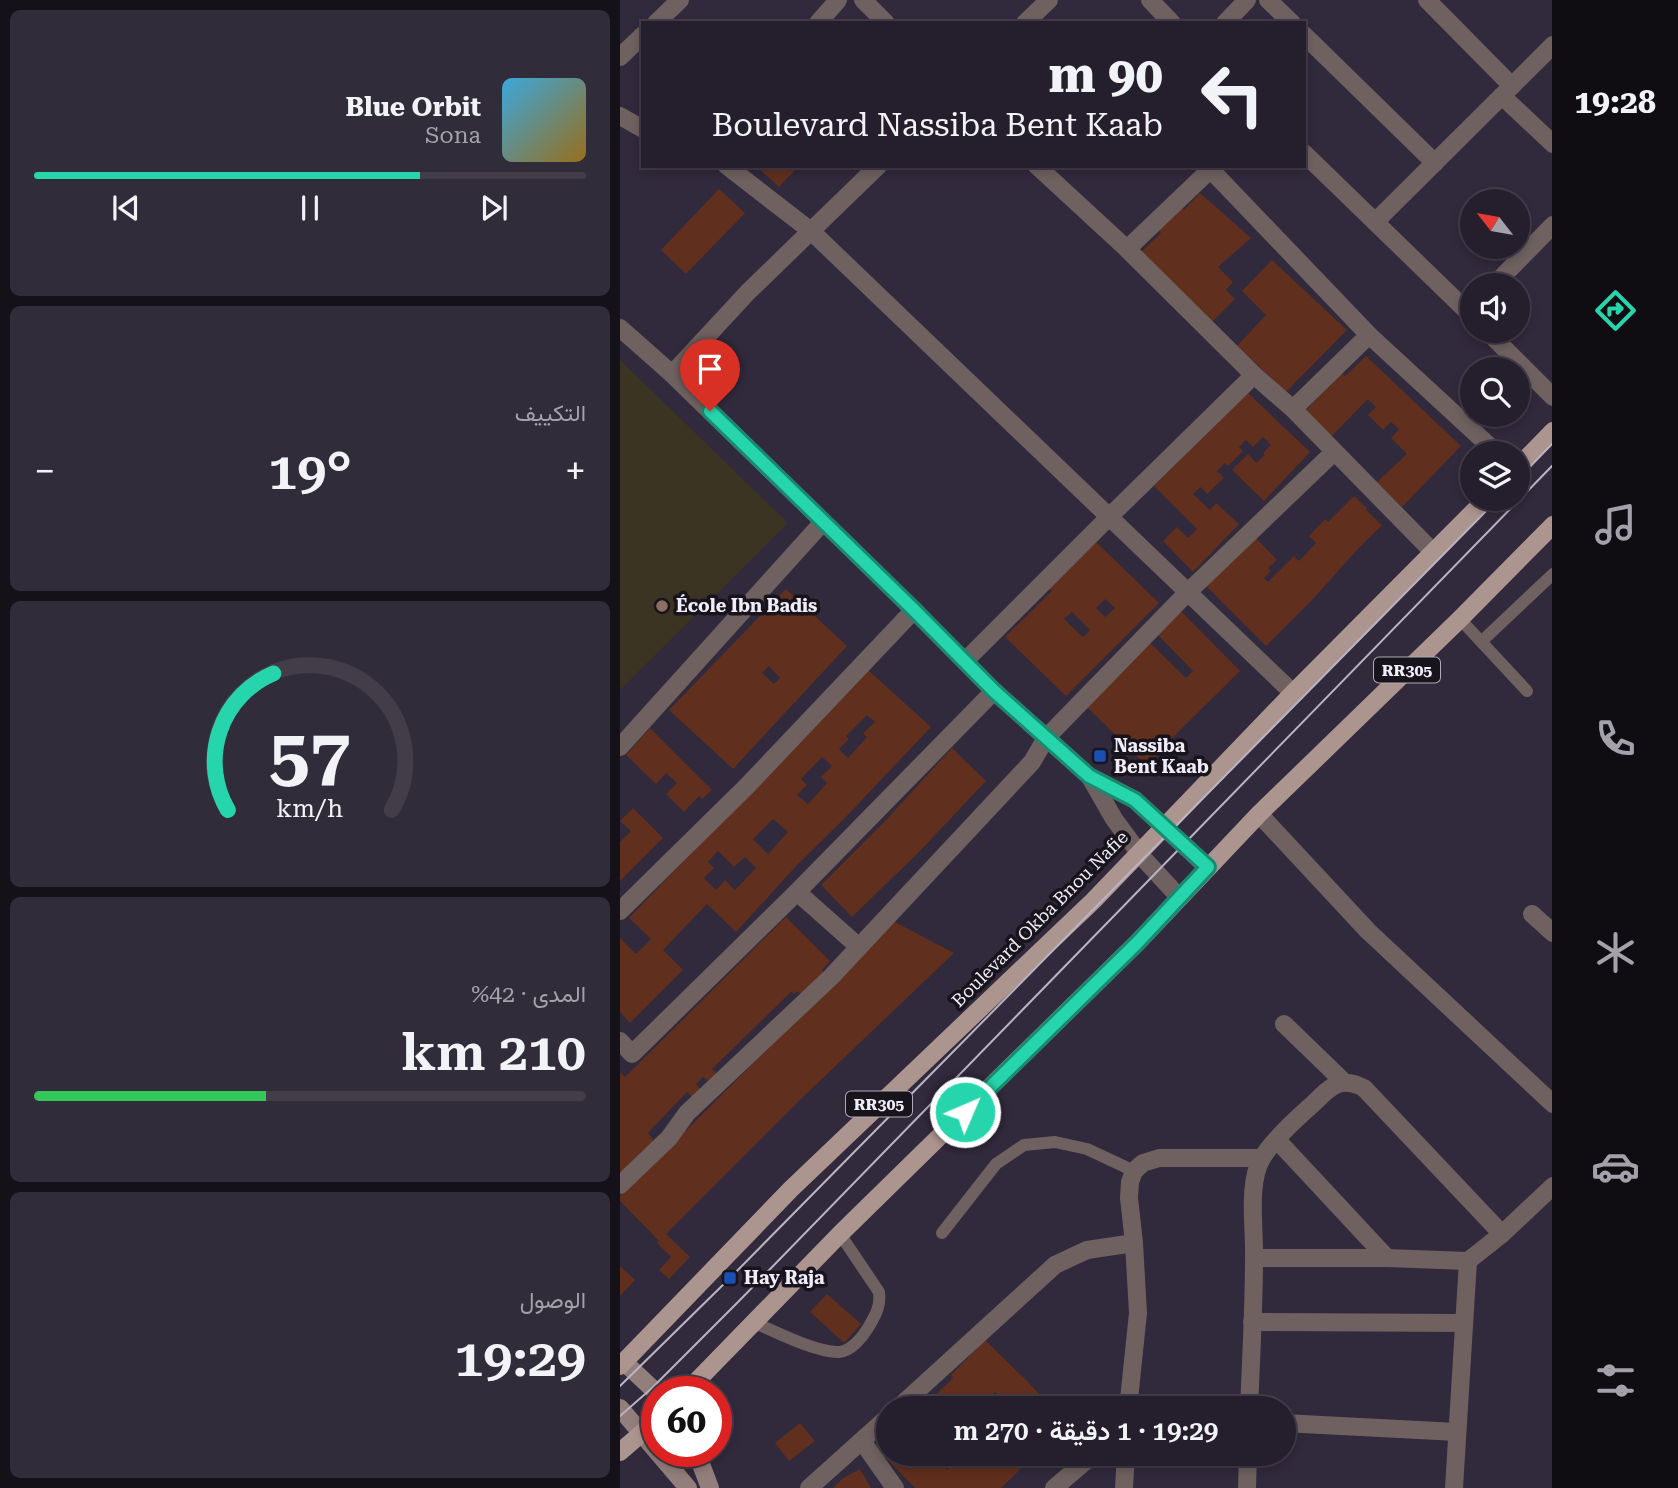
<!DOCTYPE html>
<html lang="ar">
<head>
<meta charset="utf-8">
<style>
  body { margin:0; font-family:"Roboto Serif",Vazirmatn,serif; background:#312c39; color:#f1f3f6; direction:rtl; height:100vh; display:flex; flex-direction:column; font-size:26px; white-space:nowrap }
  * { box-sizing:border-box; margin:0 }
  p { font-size:23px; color:#a3a2aa }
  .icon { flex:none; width:38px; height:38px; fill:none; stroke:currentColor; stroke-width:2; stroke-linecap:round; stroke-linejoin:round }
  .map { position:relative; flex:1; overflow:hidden; direction:ltr }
  .panel { display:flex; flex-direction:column; gap:10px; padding:10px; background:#141119; width:620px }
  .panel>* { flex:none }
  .top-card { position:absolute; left:21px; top:21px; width:665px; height:147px; border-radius:0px; box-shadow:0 4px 10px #0003,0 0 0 2px #423d49; direction:rtl; background:#251f2d; color:#f1f3f6; overflow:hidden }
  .needle { width:46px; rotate:301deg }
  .tools { position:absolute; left:840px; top:189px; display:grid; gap:14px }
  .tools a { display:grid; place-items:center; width:70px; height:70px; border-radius:50%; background:#251f2d; box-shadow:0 4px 10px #0003,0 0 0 2px #423d49; font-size:35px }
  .speed { position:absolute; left:21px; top:1376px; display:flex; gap:14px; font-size:35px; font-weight:700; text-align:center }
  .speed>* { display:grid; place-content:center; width:91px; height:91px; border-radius:50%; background:#251f2d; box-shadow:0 4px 10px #0003,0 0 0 2px #423d49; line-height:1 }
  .speed .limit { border:10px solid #d22; background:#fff; color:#111 }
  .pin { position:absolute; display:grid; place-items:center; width:60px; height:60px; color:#fff; margin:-72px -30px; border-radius:50% 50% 50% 0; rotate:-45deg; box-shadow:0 0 7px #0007 }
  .pin .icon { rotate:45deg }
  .me { position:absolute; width:77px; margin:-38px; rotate:45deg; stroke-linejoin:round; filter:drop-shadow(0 0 5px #0008) }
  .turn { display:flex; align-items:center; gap:24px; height:147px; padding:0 28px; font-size:32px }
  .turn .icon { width:91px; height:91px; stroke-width:2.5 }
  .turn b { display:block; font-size:49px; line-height:60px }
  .big { font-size:52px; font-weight:600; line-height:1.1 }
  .panel .tile { flex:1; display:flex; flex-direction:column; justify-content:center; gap:10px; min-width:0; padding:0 24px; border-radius:10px; background:#312c39 }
  .panel .dial { align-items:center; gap:0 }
  .dial svg { height:182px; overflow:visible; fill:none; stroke:#423d49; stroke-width:7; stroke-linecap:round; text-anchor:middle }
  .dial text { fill:#f1f3f6; stroke:none }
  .song { display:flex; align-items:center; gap:21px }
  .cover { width:84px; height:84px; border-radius:10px; background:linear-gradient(135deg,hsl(200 70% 55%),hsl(40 70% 35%)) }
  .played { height:7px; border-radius:4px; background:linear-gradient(90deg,#27d5ad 70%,#423d49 70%) }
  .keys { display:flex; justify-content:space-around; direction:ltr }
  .heat { display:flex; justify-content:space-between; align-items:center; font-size:38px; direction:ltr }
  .charge { height:10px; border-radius:5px; background:linear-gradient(90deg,#34c759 42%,#423d49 0) }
  .trip { position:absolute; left:256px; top:1396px; width:420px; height:70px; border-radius:35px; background:#251f2d; box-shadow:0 4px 10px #0003,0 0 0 2px #423d49; font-weight:600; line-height:70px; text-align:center; direction:rtl }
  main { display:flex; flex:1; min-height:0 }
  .menu { display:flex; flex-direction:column; width:126px; justify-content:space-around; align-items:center; background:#0f0c12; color:#a3a2aa }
  .menu .icon { width:49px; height:49px }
  .menu .on { color:#27d5ad }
  .menu b { font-size:32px; color:#f1f3f6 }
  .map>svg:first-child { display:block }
</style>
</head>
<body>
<main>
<nav class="menu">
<b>19:28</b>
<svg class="icon on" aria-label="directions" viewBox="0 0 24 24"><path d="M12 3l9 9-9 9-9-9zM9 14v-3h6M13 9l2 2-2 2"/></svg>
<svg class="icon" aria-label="music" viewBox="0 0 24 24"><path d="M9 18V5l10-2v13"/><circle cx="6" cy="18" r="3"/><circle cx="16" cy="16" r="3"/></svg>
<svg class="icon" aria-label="phone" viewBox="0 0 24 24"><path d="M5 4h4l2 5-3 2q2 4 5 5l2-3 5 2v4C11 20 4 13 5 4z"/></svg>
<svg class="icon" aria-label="climate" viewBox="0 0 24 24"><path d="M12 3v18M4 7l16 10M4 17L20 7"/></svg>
<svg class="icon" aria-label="car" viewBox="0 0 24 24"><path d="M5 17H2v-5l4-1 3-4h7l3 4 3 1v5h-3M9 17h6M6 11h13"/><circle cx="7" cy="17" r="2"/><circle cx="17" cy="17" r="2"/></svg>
<svg class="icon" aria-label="filters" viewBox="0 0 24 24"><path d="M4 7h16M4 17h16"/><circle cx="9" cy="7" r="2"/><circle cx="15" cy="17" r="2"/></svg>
</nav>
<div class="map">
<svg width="933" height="1488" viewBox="0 0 933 1488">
  <rect width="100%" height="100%" fill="#31293c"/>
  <!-- education -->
  <polygon fill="#3c3423" points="0,360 168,523 1,689 0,688"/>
  <!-- building -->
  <g fill="#602f1d" fill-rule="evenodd">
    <polygon points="136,166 179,166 159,187"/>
    <polygon points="99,189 125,213 66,274 41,250"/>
    <polygon points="580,193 631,238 598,267 613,282 606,290 615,299 592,322 521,252 541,233 538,230 562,208 564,210"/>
    <polygon points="652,260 727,330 666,392 617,346 646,315 622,291"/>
    <polygon points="746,356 841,446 782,507 757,482 787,454 771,438 779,429 771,422 763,430 748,415 756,407 748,399 710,438 684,412 722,373 725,376"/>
    <polygon points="628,393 690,452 644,501 612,470 628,454 636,463 645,455 643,453 651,445 643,437 633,447 626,440 619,447 623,451 608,466 605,463 597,471 604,478 587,494 581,487 573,494 590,510 596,503 619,524 573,572 543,541 557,527 568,538 577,529 534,486"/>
    <polygon points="734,496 747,508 746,510 762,525 737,550 693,599 646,646 585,585 635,537 657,560 648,568 651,571 644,578 648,582 674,556 679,561 696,543 689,536 705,519 708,522"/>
    <path d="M475,541L539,603L446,696L385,637L432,591L429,589ZM485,599L495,608L485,617L476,608ZM452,612L470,630L463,637L444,619Z"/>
    <path d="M166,589L227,646L113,769L49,710ZM149,666L160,678L154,684L142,673Z"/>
    <polygon points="559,609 620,671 550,740 527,766 466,706 529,642 566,678 573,671 535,632"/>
    <path d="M247,669L311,727L224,819L178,864L116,932L87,904L43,950L63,970L10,1023L0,1012V938L16,954L31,939L9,918ZM247,715L255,722L243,733L247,737L228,758L219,749L229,739L226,736ZM202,757L212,766L201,777L207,783L188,804L177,795L187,785L181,779ZM153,819L168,832L148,854L133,839ZM98,851L114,867L125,857L136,868L115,890L105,880L96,890L84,878L94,868L88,862Z"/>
    <polygon points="30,728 92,790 82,799 79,796 64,812 46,794 57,783 46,773 36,784 6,755"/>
    <polygon points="332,748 366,781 299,852 232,917 201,885 266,820"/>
    <polygon points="13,808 43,838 0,881 0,842 11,831 0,821"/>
    <polygon points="166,917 210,961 202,970 206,973 183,996 177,991 174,994 171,992 92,1069 97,1073 89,1081 83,1077 76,1084 81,1090 73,1098 67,1092 28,1133 36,1143 5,1176 0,1171 0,1072 5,1077"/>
    <polygon points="273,921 334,953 181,1099 46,1234 70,1257 49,1279 39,1270 51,1257 37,1243 39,1241 0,1201 0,1196 185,1012"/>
    <polygon points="0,1266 15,1280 0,1296"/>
    <polygon points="207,1294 241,1324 224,1343 190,1312"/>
    <polygon points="365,1340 406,1380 434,1409 375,1409 385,1401 375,1392 358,1409 301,1409 333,1378 331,1375"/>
    <polygon points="180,1423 195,1441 169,1461 155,1443"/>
    <polygon points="268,1442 268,1454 311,1454 327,1470 342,1454 416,1454 381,1488 295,1488 259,1451"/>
    <polygon points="240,1469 251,1488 213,1488 223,1478"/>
  </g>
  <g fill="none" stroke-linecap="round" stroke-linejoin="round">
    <!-- lane -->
    <g stroke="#6e615f" stroke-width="12">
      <polyline points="840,619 907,691"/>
      <polyline points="862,641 933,574"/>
      <polyline points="322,1233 376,1164 404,1145 435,1142 467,1149 514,1171"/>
      <path d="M135,1323C156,1332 197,1353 219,1352C231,1351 242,1338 248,1328C255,1316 261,1307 259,1292L220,1234"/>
    </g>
    <!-- street -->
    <g stroke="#6e615f" stroke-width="18">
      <polyline points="243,0 266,23"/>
      <polyline points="530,0 552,23"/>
      <polyline points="648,0 672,23"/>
      <polyline points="807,0 892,86"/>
      <polyline points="36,23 60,0"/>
      <polyline points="198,23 218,0"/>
      <polyline points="405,23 429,0"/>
      <polyline points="605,23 627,0"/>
      <polyline points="684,35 815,163"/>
      <polyline points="0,57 23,35"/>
      <polyline points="882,96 933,144"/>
      <polyline points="0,116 23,129"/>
      <polyline points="684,153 852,316"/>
      <polyline points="107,166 191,231 673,693"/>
      <polyline points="417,166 507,249 634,375 673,409 813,552"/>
      <polyline points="591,170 749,335 877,453"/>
      <polyline points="755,222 933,45"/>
      <polyline points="507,249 594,166"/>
      <polyline points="874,285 933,225"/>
      <polyline points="0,328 52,374 294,610 374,691 469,776 515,800 588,868"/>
      <polyline points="867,331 933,397"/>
      <polyline points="52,374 128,292 258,166"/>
      <polyline points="673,409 749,335"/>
      <polyline points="345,661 490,516 634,375"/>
      <polyline points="0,747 203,522"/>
      <polyline points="470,777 494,819 523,858 559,897"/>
      <polyline points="639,814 748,931 933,1104"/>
      <polyline points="177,892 239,947"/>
      <polyline points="0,911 127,786 294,610"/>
      <polyline points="912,914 933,933"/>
      <polyline points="664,1024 724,1082"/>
      <polyline points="0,1041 12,1054 177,892 374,691"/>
      <polyline points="657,1140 767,1258"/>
      <polyline points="0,1185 49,1138 67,1113 211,977 412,762 426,738 567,593 714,452"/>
      <polyline points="634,1258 767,1258 848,1261 882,1234 933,1186"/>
      <polyline points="632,1322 844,1323"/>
      <polyline points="277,1409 435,1265 467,1250 514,1243"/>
      <polyline points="508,1409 518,1313 514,1243 509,1198 510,1182 514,1171 523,1163 539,1158 642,1158"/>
      <path d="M629,1409C631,1359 634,1308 634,1258C635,1229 627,1183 642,1158C653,1140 678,1117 694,1103C711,1086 720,1076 744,1088L882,1234"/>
      <polyline points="663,1423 837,1432"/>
      <polyline points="242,1441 275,1488"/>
      <polyline points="189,1488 268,1417"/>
      <polyline points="434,1488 474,1454"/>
      <polyline points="504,1488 506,1454"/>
      <polyline points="627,1488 628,1454"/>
      <polyline points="834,1488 848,1261"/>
    </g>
    <!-- secondary -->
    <g stroke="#927e7a" stroke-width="18">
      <polyline points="4,1362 37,1393"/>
      <polyline points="0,1408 68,1488"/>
      <polyline points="76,1451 90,1488"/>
    </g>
    <!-- primary -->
    <g stroke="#ad958f" stroke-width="18">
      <polyline points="898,467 933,431"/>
      <polyline points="0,1366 171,1189 473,901 673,693 866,499"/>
      <polyline points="67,1391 220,1234 517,943 639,814 840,619 933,525"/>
      <polyline points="0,1452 37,1420"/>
    </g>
    <!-- tram -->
    <g stroke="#bab4c3" stroke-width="2">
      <polyline points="898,479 933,443"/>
      <polyline points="0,1386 110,1278 878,499"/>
      <polyline points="0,1416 32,1388 119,1301 933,465"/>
    </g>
  </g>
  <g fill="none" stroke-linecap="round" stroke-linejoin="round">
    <defs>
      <polyline id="route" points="90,411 294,610 374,691 469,776 515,800 588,867 517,943 345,1112"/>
    </defs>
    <!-- route casing -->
    <use href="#route" stroke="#198a70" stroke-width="18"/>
    <!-- route -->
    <use href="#route" stroke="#27d5ad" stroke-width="12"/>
  </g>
  <!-- markers -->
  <circle fill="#8d6e63" stroke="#17141c" stroke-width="2.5" cx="42" cy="606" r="7"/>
  <g fill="#1a4fb4" stroke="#17141c" stroke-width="2.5">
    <rect x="473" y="749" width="14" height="14" rx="3.5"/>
    <rect x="103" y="1271" width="14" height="14" rx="3.5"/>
  </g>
  <g text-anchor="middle" stroke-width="7" stroke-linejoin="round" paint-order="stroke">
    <!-- shield labels -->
    <g fill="#17141c" stroke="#b0abb7" stroke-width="2">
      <rect x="754" y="657.5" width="66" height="25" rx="5"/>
      <rect x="226" y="1091.5" width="66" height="25" rx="5"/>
    </g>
    <g font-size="16" font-weight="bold" fill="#f1ecf9">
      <text x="787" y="676">RR305</text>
      <text x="259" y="1110">RR305</text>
    </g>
    <!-- poi labels -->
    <g font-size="18" font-weight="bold" fill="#f1ecf9" stroke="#17141c" text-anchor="start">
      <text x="56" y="612">École Ibn Badis</text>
      <text x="494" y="752">Nassiba<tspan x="494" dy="21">Bent Kaab</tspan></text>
      <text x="124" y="1284">Hay Raja</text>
    </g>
    <!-- street labels -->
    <g font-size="18" fill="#f1ecf9" stroke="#17141c">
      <text transform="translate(420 919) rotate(-45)" y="6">Boulevard Okba Bnou Nafie</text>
    </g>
  </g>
</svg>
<div class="tools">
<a><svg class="needle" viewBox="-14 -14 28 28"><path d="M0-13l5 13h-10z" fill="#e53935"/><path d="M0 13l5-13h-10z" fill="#a3a2aa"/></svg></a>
<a><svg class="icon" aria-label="sound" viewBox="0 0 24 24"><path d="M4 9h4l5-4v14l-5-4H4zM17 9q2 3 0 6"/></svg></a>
<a><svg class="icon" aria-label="search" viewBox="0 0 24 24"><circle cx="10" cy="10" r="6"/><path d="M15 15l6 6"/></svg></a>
<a><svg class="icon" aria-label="layers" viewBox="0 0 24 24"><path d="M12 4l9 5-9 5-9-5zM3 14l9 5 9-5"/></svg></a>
</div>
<div class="speed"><div class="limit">60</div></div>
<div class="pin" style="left:90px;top:411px;background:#d93025"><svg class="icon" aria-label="arrive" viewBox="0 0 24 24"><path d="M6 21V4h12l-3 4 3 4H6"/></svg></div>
<svg class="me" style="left:345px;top:1112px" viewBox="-20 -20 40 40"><circle r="17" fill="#27d5ad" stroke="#fff" stroke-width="3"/><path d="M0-11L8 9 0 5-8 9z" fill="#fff"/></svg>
<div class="trip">19:29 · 1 دقيقة · 270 m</div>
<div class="top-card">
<div class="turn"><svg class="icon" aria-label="left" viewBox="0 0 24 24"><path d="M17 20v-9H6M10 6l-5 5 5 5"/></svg><div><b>90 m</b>Boulevard Nassiba Bent Kaab</div></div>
</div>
</div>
<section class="panel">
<div class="tile">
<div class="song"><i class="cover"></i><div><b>Blue Orbit</b><p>Sona</p></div></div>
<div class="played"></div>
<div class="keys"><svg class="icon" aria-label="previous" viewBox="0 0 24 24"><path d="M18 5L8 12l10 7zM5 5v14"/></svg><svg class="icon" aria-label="pause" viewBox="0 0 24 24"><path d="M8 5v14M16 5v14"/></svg><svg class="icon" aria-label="next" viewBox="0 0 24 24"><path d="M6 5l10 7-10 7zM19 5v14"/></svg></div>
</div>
<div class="tile"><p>التكييف</p>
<div class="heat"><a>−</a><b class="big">19°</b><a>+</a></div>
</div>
<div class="tile dial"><svg viewBox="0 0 100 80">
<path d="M14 69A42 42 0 1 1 86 69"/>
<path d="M14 69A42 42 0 0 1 34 9" stroke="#27d5ad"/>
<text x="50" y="56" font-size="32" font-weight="700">57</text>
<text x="50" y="72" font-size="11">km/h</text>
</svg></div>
<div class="tile"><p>المدى · 42%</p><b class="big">210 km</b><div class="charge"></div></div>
<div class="tile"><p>الوصول</p><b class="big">19:29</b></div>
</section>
</main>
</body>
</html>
